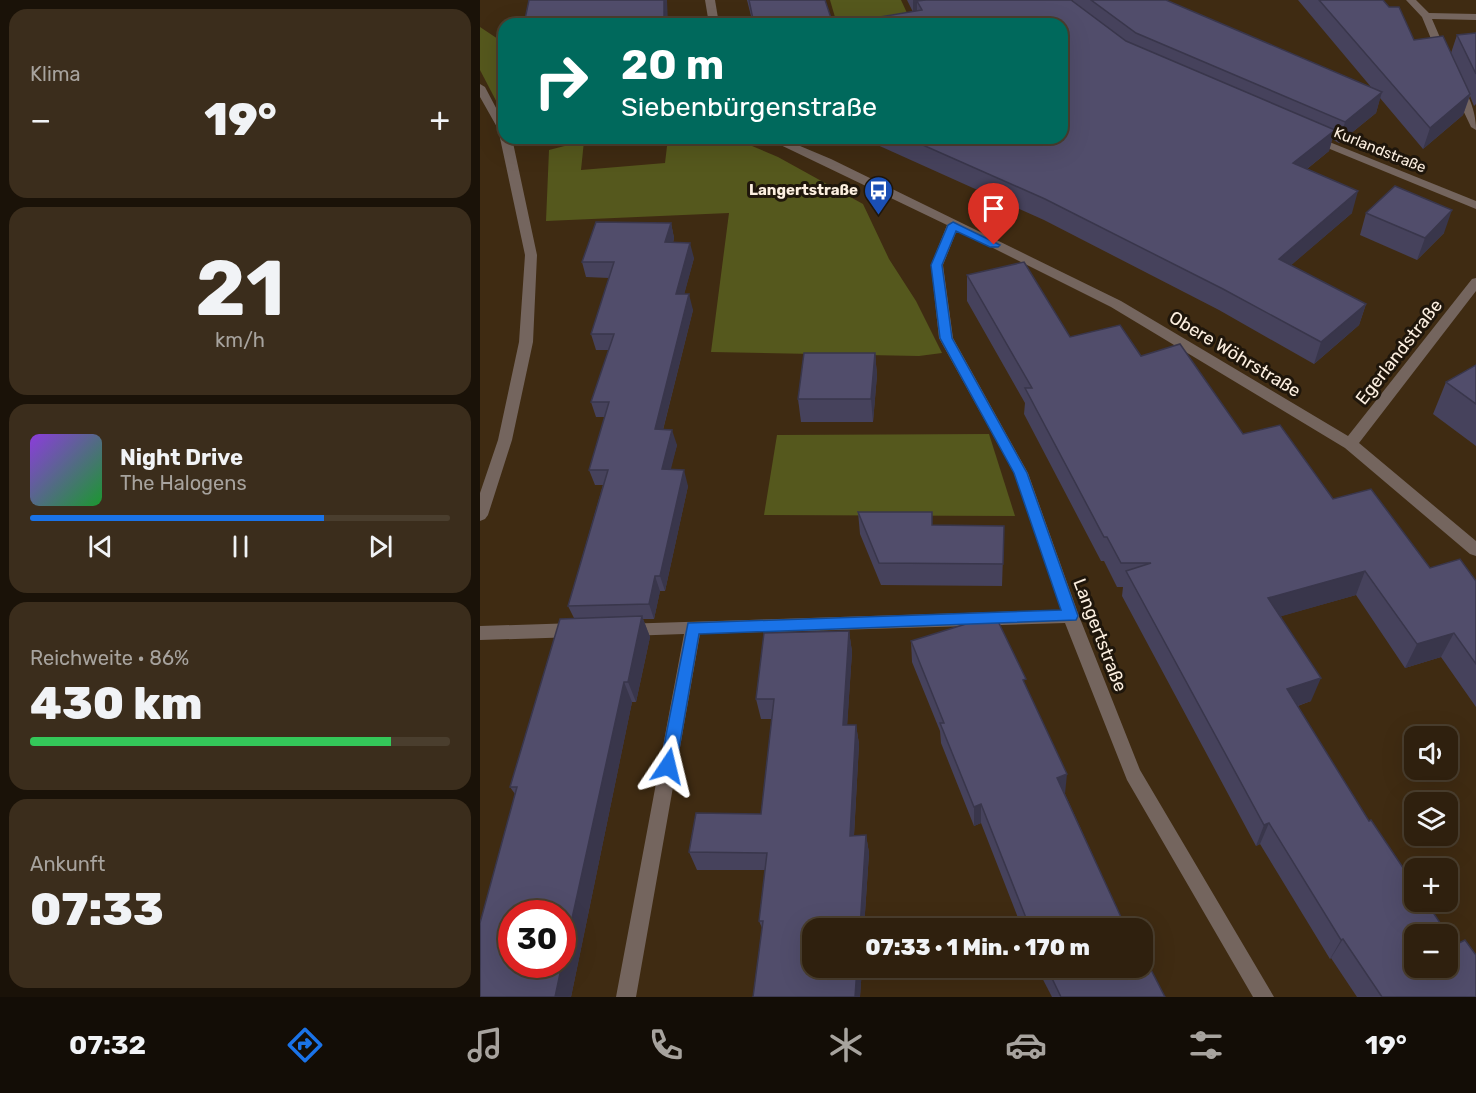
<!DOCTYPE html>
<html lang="de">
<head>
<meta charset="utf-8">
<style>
  body { margin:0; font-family:Rubik,sans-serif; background:#3b2d1c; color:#f1f3f6; height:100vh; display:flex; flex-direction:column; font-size:22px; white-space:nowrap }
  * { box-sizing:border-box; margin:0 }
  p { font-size:20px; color:#a7a39e }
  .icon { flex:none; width:33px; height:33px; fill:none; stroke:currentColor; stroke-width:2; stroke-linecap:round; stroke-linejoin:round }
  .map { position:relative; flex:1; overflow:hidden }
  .side { display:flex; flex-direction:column; gap:9px; padding:9px; background:#1a1208; width:480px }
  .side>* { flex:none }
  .banner { position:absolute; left:18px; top:18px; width:570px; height:126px; border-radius:18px; box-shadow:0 6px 24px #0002,0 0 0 2px #4a3e2e; background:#00695c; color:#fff; overflow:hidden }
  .controls { position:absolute; left:924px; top:726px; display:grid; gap:12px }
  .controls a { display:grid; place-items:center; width:54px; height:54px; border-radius:12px; background:#2f200e; box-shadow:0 6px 24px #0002,0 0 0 2px #4a3e2e; font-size:30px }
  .speed { position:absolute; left:18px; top:900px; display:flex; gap:12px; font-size:30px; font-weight:700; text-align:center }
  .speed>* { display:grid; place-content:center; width:78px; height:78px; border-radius:50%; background:#2f200e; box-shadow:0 6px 24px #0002,0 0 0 2px #4a3e2e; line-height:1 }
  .speed .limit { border:9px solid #d22; background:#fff; color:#111 }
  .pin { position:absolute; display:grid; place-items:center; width:51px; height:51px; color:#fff; margin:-62px -26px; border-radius:50% 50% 50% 0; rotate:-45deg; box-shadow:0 0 6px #0007 }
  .pin .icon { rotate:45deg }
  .me { position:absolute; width:66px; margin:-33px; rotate:10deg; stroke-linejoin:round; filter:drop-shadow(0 0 4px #0008) }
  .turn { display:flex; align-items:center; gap:21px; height:126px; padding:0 24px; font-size:27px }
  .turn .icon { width:78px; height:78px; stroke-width:2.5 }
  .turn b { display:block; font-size:42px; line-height:51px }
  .big { font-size:45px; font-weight:800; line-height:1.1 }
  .side .widget { flex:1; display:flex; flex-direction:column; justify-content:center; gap:9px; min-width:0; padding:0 21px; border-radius:18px; background:#3b2d1c }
  .side .dial { align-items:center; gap:0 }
  .dial b { font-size:78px; line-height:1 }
  .song { display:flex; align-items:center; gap:18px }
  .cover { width:72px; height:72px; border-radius:9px; background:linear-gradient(135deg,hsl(270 70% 55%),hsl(130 70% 35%)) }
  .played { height:6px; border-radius:3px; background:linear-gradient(90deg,#1a73e8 70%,#4a3e2e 70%) }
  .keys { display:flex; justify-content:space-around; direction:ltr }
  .heat { display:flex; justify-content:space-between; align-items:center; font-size:33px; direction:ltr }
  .charge { height:9px; border-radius:4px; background:linear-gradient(90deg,#34c759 86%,#4a3e2e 0) }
  .trip { position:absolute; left:322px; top:918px; width:351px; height:60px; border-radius:18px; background:#2f200e; box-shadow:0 6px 24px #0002,0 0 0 2px #4a3e2e; font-weight:800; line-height:60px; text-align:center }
  .menu { display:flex; height:96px; justify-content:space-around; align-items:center; background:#130d06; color:#a7a39e }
  .menu .icon { width:42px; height:42px }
  .menu .active { color:#1a73e8 }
  .menu b { font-size:27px; color:#f1f3f6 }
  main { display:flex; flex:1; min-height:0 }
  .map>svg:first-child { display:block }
</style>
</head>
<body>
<main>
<section class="side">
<div class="widget"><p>Klima</p>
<div class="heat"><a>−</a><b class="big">19°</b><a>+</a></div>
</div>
<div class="widget dial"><b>21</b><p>km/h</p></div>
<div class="widget">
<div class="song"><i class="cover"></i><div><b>Night Drive</b><p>The Halogens</p></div></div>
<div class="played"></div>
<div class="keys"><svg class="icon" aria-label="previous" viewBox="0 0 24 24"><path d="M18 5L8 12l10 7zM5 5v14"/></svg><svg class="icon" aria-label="pause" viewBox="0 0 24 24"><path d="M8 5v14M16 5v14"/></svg><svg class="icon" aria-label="next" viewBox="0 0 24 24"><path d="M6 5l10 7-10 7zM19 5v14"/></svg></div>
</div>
<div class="widget"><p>Reichweite · 86%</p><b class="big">430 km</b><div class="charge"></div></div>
<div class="widget"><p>Ankunft</p><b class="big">07:33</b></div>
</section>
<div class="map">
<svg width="996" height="997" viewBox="0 0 996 997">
  <rect width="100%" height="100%" fill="#3f2b12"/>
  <!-- green -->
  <g fill="#55581d">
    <polygon points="350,0 421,0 427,13 357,24"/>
    <polygon points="0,27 24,43 24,116 0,70"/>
    <polygon points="188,138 253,138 298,157 383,204 409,259 436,301 462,353 439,356 231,352 249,213 66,221 69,150 104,141 101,170 185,163"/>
    <polygon points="509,434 535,516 284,515 297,435"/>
  </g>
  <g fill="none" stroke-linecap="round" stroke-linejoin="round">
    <!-- minor -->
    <g fill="#74655e" fill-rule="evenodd">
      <polygon points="225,0 235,0 239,24 229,24"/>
      <polygon points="926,0 936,0 949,13 996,14 996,20 952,19 968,56 959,58 942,17"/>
      <polygon points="0,84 5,87 24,123 24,138 32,138 57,255 53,342 32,440 8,515 5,519 0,521 0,493 18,440 39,342 45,255 20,138 22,136 0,97"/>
      <path d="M978,86C991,92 996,117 996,130L991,127L973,89Z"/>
      <polygon points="832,135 996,201 996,209 828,140 826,138"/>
      <polygon points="286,138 301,138 351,159 641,301 868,436 992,279 996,278 996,291 879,443 996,541 996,556 990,554 865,448 631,307 477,230 463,265 473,338 548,473 599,616 660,770 794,997 773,997 647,780 585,623 220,634 156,997 136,997 204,634 147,636 141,634 139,629 141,624 581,610 534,473 459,338 451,265 467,225"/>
      <polygon points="96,623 102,625 104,630 102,635 96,637 0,640 0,626"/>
    </g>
  </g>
  <!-- wall -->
  <g fill="#46425c">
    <polygon points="267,0 345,0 353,24 273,24"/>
    <polygon points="427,0 591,0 592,1 593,0 686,0 891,87 818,0 903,0 934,40 971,53 977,35 996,33 996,104 994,106 990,96 983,115 943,149 900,98 896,113 859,143 852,139 849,151 827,169 872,213 811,265 886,304 879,325 834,364 739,310 564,220 393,143 386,138 582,138 433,12"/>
    <polygon points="886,213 964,233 937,260 880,235"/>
    <polygon points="191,223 194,238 193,243 214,258 204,294 213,310 183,430 197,445 190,470 208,486 185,591 180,591 174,619 163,619 170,637 156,702 152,702 91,997 0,997 35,794 30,787 94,618 88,606 123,485 115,485 109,470 125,417 116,417 111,402 129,350 116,350 111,334 129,278 106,277 102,262"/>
    <polygon points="487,275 590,337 661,356 763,434 950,568 996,581 996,707 961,657 925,668 876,595 801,616 831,701 818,706 996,997 877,997 851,958 850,959 780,844 776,846 642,596 643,587 637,587 624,561 621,561 544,414 545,403 487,301"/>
    <polygon points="395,353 397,375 393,422 321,422 318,399"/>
    <polygon points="996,365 996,446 953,414 966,382"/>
    <polygon points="378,512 453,525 524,526 522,586 401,585 380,534"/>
    <polygon points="369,631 372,652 367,725 376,725 379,744 374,836 386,835 389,853 384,928 333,928 333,968 382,968 380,997 273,997 282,928 279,921 285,870 217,870 209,852 281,814 292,719 281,719 276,699"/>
    <polygon points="431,641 546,686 585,794 646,928 542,928 501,823 494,826 461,743 460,731 432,662"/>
    <polygon points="557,968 663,968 685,997 572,997"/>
  </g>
  <!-- shaded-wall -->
  <g fill="#39364b">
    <polygon points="184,0 187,0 188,24 184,24"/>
    <polygon points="433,0 505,0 437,1 437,11 433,12"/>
    <polygon points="902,92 896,113 859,143 865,122"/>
    <polygon points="990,94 983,115 943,149 950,128"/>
    <polygon points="855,130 849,151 808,184 813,163"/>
    <polygon points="878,191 872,213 794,280 799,259"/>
    <polygon points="972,210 964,233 937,260 945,238"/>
    <polygon points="191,223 194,238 189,258 185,242"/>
    <polygon points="210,243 214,258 200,310 196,294"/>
    <polygon points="209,294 213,310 179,445 175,429"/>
    <polygon points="886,304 879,325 834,364 841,342"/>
    <polygon points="395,353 397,375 393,422 391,399"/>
    <polygon points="192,430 197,445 187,485 182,469"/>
    <polygon points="204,470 208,486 185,591 180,576"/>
    <polygon points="885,571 876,595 781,622 788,598"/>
    <polygon points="175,576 180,591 174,619 169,604"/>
    <polygon points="162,616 170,637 156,702 148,682"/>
    <polygon points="369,631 372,652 366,744 363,725"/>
    <polygon points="974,633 961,657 925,668 937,644"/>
    <polygon points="841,678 831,701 799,712 807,689"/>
    <polygon points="144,682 152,702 91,997 75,997"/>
    <polygon points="376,725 379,744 373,853 370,836"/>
    <polygon points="587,774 585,794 577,778"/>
    <polygon points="501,804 501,823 494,826 494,807"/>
    <polygon points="789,823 780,844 776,846 784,825"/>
    <polygon points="386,835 389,853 384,928 380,928"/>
    <polygon points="863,939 851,958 850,959 861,940"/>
    <polygon points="377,968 382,968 380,997 375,997"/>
  </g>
  <!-- building -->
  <g fill="#514d6b" stroke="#39364b" stroke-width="1.5" fill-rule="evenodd">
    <polygon points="49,0 184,0 184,24 130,24 131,23 116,24 44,24"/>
    <polygon points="269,0 345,0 353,24 274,24"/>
    <polygon points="446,0 591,0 646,41 855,130 813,163 878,191 799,259 886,304 841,342 743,289 565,199 427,138 582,138 582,24 358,24 442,10 437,1"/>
    <polygon points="611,0 686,0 902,92 865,122 656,33"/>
    <polygon points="839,0 903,0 909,7 919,7 934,40 963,36 990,94 950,128"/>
    <polygon points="996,33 996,74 977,35"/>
    <polygon points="915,186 972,210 945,238 886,213"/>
    <polygon points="116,222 191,223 185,242 210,243 196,294 209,294 175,429 192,430 182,469 204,470 180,576 175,576 169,604 88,606 128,470 109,470 129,402 111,402 134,334 111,334 134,262 102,262"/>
    <path d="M544,262L590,337L640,325L661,356L700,344L763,434L800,425L853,499L891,489L950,568L980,559L996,581V664L974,633L937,644L885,571L788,598L841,678L807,689L889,821L891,820L934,884V902H946L975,945L985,940L996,955V997H902L863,939L861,940L789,823L784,825L646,571L671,563H641L627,537H624L545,388H552L487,275ZM934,934H968V968H934Z"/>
    <polygon points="324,353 395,353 391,399 318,399"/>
    <polygon points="996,365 996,404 966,382"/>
    <polygon points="378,512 452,512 452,525 524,526 523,564 399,563"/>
    <polygon points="515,615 546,679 543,680 587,774 577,778 646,928 550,928 501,804 494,807 460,723 464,723 431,641"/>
    <polygon points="162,616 148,682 144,682 82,964 82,914 32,914 32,964 82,964 75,997 0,997 0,923 37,787 30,787 80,619"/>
    <polygon points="369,631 363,725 376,725 370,836 386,835 380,928 333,928 333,968 377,968 375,997 273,997 283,921 279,921 287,853 209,852 216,813 281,814 294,699 276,699 284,633"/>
    <polygon points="666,960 685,997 581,997 567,968 663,968 663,962"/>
  </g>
  <!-- route -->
  <polygon fill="#1a73e8" stroke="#114b97" stroke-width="1.5" points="473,222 520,245 518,247 510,247 476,231 462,265 472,338 547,473 598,616 596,620 219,634 196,766 194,771 188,774 182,771 180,766 208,623 581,610 534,473 460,338 451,265 468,225"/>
  <!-- icons -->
  <defs>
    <symbol id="bus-pin" viewBox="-11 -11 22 30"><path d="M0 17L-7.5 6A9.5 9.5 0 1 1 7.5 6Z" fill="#1a4fb4" stroke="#1f160b"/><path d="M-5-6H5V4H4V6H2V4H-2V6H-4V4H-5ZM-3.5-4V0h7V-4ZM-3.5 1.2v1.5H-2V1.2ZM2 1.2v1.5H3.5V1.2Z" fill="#fff"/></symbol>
  </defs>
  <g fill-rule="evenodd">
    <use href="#bus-pin" x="382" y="174" width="33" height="45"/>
  </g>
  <g text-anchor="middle" stroke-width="6" stroke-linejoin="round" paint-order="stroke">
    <!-- far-street labels -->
    <g font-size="15" fill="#fcefe0" stroke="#1f160b">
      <text transform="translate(900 150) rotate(22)" y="5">Kurlandstraße</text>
    </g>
    <!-- far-poi labels -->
    <g font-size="15" font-weight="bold" fill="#fcefe0" stroke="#1f160b" text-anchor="end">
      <text x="378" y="195">Langertstraße</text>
    </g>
    <!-- street labels -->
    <g font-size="18" fill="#fcefe0" stroke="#1f160b">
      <text transform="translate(919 352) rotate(-52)" y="6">Egerlandstraße</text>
      <text transform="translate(755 354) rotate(31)" y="6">Obere Wöhrstraße</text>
      <text transform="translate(620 635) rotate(69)" y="6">Langertstraße</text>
    </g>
  </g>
</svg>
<div class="controls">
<a><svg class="icon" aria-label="sound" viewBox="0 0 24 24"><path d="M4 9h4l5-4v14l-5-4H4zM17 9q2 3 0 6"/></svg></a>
<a><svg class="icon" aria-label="layers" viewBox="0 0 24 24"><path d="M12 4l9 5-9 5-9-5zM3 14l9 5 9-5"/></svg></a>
<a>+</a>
<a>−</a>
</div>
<div class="speed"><div class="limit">30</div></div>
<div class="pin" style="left:514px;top:245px;background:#d93025"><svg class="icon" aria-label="arrive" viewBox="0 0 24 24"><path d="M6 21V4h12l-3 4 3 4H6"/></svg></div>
<svg class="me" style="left:188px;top:766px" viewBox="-20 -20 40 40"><path d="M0-17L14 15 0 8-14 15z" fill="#1a73e8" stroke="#fff" stroke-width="4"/></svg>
<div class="trip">07:33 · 1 Min. · 170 m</div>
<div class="banner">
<div class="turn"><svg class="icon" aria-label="right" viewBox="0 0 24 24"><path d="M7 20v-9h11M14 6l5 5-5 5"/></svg><div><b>20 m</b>Siebenbürgenstraße</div></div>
</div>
</div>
</main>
<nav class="menu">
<b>07:32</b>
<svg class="icon active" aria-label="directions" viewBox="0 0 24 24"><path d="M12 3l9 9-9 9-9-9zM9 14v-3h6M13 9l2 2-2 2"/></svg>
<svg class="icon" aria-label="music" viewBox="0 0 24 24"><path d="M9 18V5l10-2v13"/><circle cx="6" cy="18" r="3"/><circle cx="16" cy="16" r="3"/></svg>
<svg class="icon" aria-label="phone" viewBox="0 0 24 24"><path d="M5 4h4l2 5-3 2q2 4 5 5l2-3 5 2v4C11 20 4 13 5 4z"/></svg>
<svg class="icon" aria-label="climate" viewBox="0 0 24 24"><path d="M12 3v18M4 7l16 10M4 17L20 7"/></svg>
<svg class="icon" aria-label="car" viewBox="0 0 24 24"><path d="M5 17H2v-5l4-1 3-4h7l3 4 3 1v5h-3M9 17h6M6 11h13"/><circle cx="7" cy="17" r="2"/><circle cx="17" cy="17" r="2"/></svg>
<svg class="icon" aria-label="filters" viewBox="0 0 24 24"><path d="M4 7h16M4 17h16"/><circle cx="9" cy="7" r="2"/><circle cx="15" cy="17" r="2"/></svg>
<b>19°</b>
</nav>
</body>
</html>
